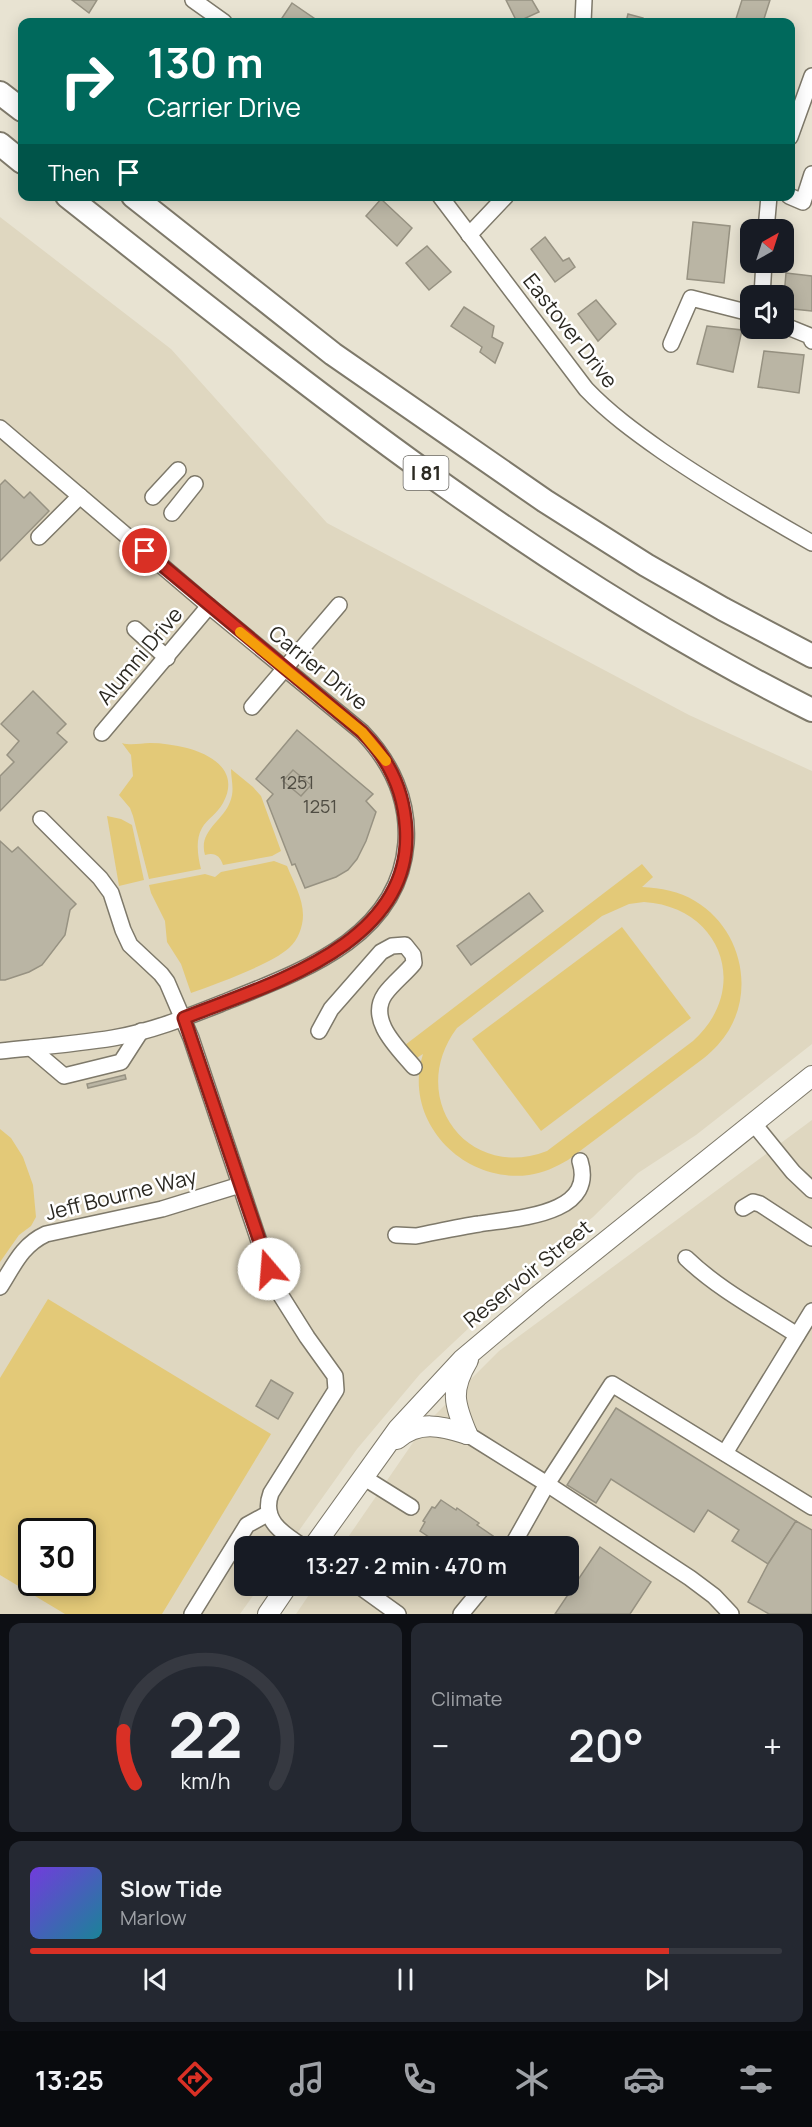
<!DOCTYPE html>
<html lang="en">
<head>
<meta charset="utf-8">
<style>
  body { margin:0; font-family:Manrope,sans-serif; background:#242831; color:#f1f3f6; height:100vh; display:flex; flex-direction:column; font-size:22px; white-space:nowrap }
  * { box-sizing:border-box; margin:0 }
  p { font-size:20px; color:#9ea1a6 }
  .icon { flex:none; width:33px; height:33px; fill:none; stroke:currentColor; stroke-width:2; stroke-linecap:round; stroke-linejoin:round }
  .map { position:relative; height:1614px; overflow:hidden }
  .drawer { display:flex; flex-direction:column; gap:9px; padding:9px; background:#0d0f14; flex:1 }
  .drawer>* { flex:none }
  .hud { position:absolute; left:18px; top:18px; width:777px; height:183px; border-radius:12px; box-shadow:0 3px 15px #0003; background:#00695c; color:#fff; overflow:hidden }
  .needle { width:39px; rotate:39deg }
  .tools { position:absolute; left:740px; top:219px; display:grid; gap:12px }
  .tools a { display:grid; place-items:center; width:54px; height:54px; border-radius:12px; background:#171b24; box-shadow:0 3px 15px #0003; font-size:30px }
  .speed { position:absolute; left:18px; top:1518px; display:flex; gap:12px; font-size:30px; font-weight:700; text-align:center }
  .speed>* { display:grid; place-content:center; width:78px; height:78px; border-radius:50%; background:#171b24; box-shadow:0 3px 15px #0003; line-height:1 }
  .speed .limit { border:3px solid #111; border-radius:9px; background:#fff; color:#111 }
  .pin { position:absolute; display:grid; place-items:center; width:51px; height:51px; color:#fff; margin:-26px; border:3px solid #fff; border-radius:50%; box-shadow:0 2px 6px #0007 }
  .me { position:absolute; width:66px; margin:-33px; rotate:342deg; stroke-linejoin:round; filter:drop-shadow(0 0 4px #0008) }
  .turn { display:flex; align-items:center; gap:21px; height:126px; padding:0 30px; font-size:27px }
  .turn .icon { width:78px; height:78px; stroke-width:2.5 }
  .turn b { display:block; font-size:42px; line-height:51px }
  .then { display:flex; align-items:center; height:57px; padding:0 30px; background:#0003; gap:12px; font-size:22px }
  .big { font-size:45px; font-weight:600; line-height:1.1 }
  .drawer .widget { flex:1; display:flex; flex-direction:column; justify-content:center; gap:9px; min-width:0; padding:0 21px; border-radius:12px; background:#242831 }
  .drawer .dial { align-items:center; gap:0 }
  .dial svg { height:156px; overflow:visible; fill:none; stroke:#363941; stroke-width:7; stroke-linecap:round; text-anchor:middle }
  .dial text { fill:#f1f3f6; stroke:none }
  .song { display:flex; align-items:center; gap:18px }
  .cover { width:72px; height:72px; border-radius:9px; background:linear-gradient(135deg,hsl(260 70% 55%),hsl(190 70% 35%)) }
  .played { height:6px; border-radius:3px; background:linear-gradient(90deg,#d93025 85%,#363941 85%) }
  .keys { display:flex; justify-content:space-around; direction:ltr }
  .heat { display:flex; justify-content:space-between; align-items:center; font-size:33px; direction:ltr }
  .drawer .tiles { flex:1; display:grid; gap:9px; grid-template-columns:1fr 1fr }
  .widget:last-child { grid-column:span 2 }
  .trip { position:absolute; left:234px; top:1536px; width:345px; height:60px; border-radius:12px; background:#171b24; box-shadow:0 3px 15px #0003; font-weight:600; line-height:60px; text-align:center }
  .tab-bar { display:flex; height:96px; justify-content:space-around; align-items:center; background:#090b0e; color:#9ea1a6 }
  .tab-bar .icon { width:42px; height:42px }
  .tab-bar .on { color:#d93025 }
  .tab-bar b { font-size:27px; color:#f1f3f6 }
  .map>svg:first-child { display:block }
</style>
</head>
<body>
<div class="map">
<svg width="812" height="1614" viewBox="0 0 812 1614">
  <rect width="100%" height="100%" fill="#e8e3d2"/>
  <!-- built -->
  <g fill="#dfd7c0" fill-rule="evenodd">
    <path d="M0,217L171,349L327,523L689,715L812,771V1044L696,1135L638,1173L593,1217L521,1276L525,1282L471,1326L420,1374L357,1449L288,1546H244V1586H260L240,1614H0ZM32,1532H82V1582H32Z"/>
    <polygon points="812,1120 812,1614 296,1614 315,1586 568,1586 568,1546 342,1546 425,1425 499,1351"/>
  </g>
  <!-- green -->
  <g fill="#e3c978" fill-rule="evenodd">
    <path d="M122,743C131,746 141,743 150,743C162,743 175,745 187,748C213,755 240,772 223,803C218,813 207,819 202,828C195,840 198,857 201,869L149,879L133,816L130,808L119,795L133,776L131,755Z"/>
    <path d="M231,769L253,787L261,796L281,851L272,856L223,865C220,856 215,852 205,855C198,831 223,821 230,802C235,790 231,780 231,769Z"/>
    <polygon points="107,816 121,819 132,825 144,880 119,886"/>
    <path d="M274,861L287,866C293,881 303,898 303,915C303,927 298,940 289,948C270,965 216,984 191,993L181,964L167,942L165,921L151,893L149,885L205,874L215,877L221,872Z"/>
    <path d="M642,864L653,877L642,887C661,888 679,891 695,901C739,927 755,986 729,1030C722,1041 714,1050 704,1058L568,1160C556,1167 543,1173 529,1175C462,1184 402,1120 423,1054L415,1059L405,1045ZM644,902C722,907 751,989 693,1041L547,1151C466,1182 406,1096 457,1028L602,916L629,904Z"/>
    <polygon points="622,927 691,1018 541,1131 472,1039"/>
    <polygon points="0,1129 11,1138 23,1157 33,1185 36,1217 31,1226 19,1235 0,1262"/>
    <path d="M48,1299L271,1434L162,1614H65L0,1575V1378ZM32,1532H82V1582H32Z"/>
  </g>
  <!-- building -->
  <g fill="#bab5a4" stroke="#979282" stroke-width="1.5">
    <polygon points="72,0 97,0 89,13"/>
    <polygon points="506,0 532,0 539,12 517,22"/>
    <polygon points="742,0 770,0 763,22 735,22"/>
    <polygon points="292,3 318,21 318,22 280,21"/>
    <polygon points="628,14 643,18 642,22 626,22"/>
    <polygon points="381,199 412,228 397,246 366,216"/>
    <polygon points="693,222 730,226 724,283 687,279"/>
    <polygon points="545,237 563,261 569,258 575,267 555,282 531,249"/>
    <polygon points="427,246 451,272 429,290 406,263"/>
    <polygon points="786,273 812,276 812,311 783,308"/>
    <polygon points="596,300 616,324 598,341 578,314"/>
    <polygon points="464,307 494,326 492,337 503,343 495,363 480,352 482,347 451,326"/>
    <polygon points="707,326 742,330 733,372 697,364"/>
    <polygon points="764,351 804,355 799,393 758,387"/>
    <polygon points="5,480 24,498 30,492 49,511 0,561 0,485"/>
    <polygon points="33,691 66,724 57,733 67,742 0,811 0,776 14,762 7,755 19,741 1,724"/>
    <polygon points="297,730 373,794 366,801 376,812 366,841 357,859 348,870 336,877 305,888 295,864 292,865 267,801 273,794 256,779"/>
    <polygon points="293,770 311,785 301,796 283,781"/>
    <polygon points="0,841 12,852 18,847 76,904 70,910 65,935 42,965 29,972 5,980 0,980"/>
    <polygon points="529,893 543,911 471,965 457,946"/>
    <polygon points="125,1075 126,1079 88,1088 87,1084"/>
    <polygon points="271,1380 293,1393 278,1419 256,1406"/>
    <polygon points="616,1408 796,1521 768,1564 732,1541 739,1530 708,1510 694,1532 611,1479 596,1503 567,1485"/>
    <polygon points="441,1500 456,1510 457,1508 479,1523 477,1525 493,1536 487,1544 489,1546 438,1546 433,1543 435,1541 420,1531 425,1522 423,1521 432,1507 435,1508"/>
    <polygon points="796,1521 812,1530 812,1614 769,1614 748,1602 768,1564"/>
    <polygon points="600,1547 651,1582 630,1614 555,1614"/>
  </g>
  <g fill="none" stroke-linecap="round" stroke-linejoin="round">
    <defs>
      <g id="minor">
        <polyline points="193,0 224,22"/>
        <polyline points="583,22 584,0"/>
        <polyline points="790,137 812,76"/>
        <path d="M440,196L586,389C609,413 635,432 662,451C710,484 761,514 812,543"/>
        <polyline points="789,196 803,202 812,174"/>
        <polyline points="766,230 769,196"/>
        <polyline points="469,235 506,196"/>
        <polyline points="762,296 764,262"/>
        <polyline points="783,325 810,336 812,341"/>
        <polyline points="671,344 691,298 750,313"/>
        <path d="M0,428L209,606L362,732C391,762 409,800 406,843C399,936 305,970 230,1000C192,1015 154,1031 113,1038C76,1044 38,1047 0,1051"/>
        <polyline points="153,497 178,470"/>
        <polyline points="172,513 195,484"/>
        <polyline points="39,537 80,496"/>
        <polyline points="135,629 167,658"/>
        <polyline points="252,707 339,605"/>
        <polyline points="102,733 209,606"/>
        <path d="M41,819L100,878L111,893L123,930L130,945L161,974L167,982L191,1038L273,1283L307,1337L335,1376L336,1390L271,1493C261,1520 282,1533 302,1546"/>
        <path d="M319,1031L331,1009L381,952L392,946L405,945L413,955L414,963C405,974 393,983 385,994C367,1020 398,1048 414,1067"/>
        <polyline points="31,1048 64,1076 121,1062 141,1031"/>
        <polyline points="754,1124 793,1172 812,1190"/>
        <polyline points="743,1208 753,1202 760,1204 812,1238"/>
        <path d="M396,1235L416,1236C437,1232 458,1227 479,1224C514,1218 597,1216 580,1161"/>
        <path d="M686,1258C718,1289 760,1311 797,1335"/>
        <path d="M0,1287C14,1265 22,1245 46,1234L162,1209L240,1185"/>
        <polyline points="467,1434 547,1484 612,1384 812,1507"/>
        <polyline points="725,1453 812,1311"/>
        <polyline points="363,1477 411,1507"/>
        <polyline points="512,1546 547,1484 690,1578 714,1596 731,1614"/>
        <polyline points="359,1586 398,1614"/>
        <polyline points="192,1614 247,1525 269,1513"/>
        <polyline points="461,1614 484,1586"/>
      </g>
      <g id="major">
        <path d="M467,1434C454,1403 450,1390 468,1360"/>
        <path d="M397,1439C419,1420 441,1426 467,1434"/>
        <polyline points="314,1546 398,1429 462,1360 538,1296 812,1076"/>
        <polyline points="268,1614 287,1586"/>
      </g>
      <g id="highway">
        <polyline points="0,93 22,110"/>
        <polyline points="0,144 22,162"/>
        <path d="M67,196C304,383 540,575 812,710"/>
        <polyline points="133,196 333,354 545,501 646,565 723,609 812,656"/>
      </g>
    </defs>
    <!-- minor casing -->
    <use href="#minor" stroke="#7e796a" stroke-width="18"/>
    <!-- major casing -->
    <use href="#major" stroke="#7e796a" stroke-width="22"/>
    <!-- highway casing -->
    <use href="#highway" stroke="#7e796a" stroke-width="26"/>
    <!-- minor -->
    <use href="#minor" stroke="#fff" stroke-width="15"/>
    <!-- major -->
    <use href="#major" stroke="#fff" stroke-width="20"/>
    <!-- highway -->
    <use href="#highway" stroke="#fff" stroke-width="22"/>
  </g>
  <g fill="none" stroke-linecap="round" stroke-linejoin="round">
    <defs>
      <path id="route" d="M145,551L362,732C389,759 404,791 406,829C413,945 269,984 184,1018L269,1269"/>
    </defs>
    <!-- route casing -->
    <use href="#route" stroke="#8d1f18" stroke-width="15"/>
    <!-- route -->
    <use href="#route" stroke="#d93025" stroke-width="10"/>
    <!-- slow -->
    <polyline stroke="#f59e0b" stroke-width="10" points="240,632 362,732 386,761"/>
  </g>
  <g text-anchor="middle" stroke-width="5" stroke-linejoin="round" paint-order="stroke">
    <!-- number labels -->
    <g font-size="18" fill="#4f4c42">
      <text x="297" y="789">1251</text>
      <text x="320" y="813">1251</text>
    </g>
    <!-- shield labels -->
    <rect fill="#fff" stroke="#6b6964" stroke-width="1.5" x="403.5" y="456" width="45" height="34" rx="4.5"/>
    <g font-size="20" font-weight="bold" fill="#2b2922">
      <text x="426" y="480">I 81</text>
    </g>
    <!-- street labels -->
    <g font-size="21" fill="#2b2922" stroke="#fff">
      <text transform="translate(570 331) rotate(52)" y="7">Eastover Drive</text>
      <text transform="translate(140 656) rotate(-50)" y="7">Alumni Drive</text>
      <text transform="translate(318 668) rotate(39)" y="7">Carrier Drive</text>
      <text transform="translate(121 1195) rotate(-14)" y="7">Jeff Bourne Way</text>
      <text transform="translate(528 1274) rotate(-39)" y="7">Reservoir Street</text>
    </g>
  </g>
</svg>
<div class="tools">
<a><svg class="needle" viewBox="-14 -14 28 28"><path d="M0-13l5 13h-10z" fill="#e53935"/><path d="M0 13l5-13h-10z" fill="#9ea1a6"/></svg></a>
<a><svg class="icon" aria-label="sound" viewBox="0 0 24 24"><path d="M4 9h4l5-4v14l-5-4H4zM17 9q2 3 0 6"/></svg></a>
</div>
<div class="speed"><div class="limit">30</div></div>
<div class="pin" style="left:145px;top:551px;background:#d93025"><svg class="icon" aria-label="arrive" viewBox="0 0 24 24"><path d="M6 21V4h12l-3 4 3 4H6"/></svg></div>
<svg class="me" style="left:269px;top:1269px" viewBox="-20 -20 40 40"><circle r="19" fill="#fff"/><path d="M0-13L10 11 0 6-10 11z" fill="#d93025"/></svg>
<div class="trip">13:27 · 2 min · 470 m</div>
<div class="hud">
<div class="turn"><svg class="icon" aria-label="right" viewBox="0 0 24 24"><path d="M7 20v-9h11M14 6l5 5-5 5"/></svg><div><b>130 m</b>Carrier Drive</div></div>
<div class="then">Then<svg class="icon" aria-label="arrive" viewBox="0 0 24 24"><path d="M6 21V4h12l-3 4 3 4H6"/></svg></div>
</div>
</div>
<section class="drawer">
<div class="tiles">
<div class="widget dial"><svg viewBox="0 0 100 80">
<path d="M14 69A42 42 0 1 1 86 69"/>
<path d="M14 69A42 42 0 0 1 8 42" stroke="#d93025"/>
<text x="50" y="56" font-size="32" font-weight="700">22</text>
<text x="50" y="72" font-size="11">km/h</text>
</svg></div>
<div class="widget"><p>Climate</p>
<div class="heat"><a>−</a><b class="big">20°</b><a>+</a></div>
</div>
<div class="widget">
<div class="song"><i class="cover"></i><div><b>Slow Tide</b><p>Marlow</p></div></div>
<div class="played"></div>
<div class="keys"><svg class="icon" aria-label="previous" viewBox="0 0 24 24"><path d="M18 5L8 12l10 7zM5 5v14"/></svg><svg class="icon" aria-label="pause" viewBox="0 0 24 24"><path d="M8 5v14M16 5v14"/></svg><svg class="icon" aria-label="next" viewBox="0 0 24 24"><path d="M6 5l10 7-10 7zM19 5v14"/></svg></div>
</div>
</div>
</section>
<nav class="tab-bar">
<b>13:25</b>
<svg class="icon on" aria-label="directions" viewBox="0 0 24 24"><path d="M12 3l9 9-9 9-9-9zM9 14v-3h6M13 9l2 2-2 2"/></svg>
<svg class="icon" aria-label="music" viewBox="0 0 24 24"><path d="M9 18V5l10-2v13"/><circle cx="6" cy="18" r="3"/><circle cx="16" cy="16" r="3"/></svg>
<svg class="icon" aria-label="phone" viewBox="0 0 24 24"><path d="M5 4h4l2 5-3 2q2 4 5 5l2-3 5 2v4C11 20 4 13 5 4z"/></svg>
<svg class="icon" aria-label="climate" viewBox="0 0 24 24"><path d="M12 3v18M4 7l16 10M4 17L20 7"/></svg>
<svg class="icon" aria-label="car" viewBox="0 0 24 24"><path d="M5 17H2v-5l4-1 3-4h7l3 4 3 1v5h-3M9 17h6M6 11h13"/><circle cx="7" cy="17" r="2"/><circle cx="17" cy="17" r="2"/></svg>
<svg class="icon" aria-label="filters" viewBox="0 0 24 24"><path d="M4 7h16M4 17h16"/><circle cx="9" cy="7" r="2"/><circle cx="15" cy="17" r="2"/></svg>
</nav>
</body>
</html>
